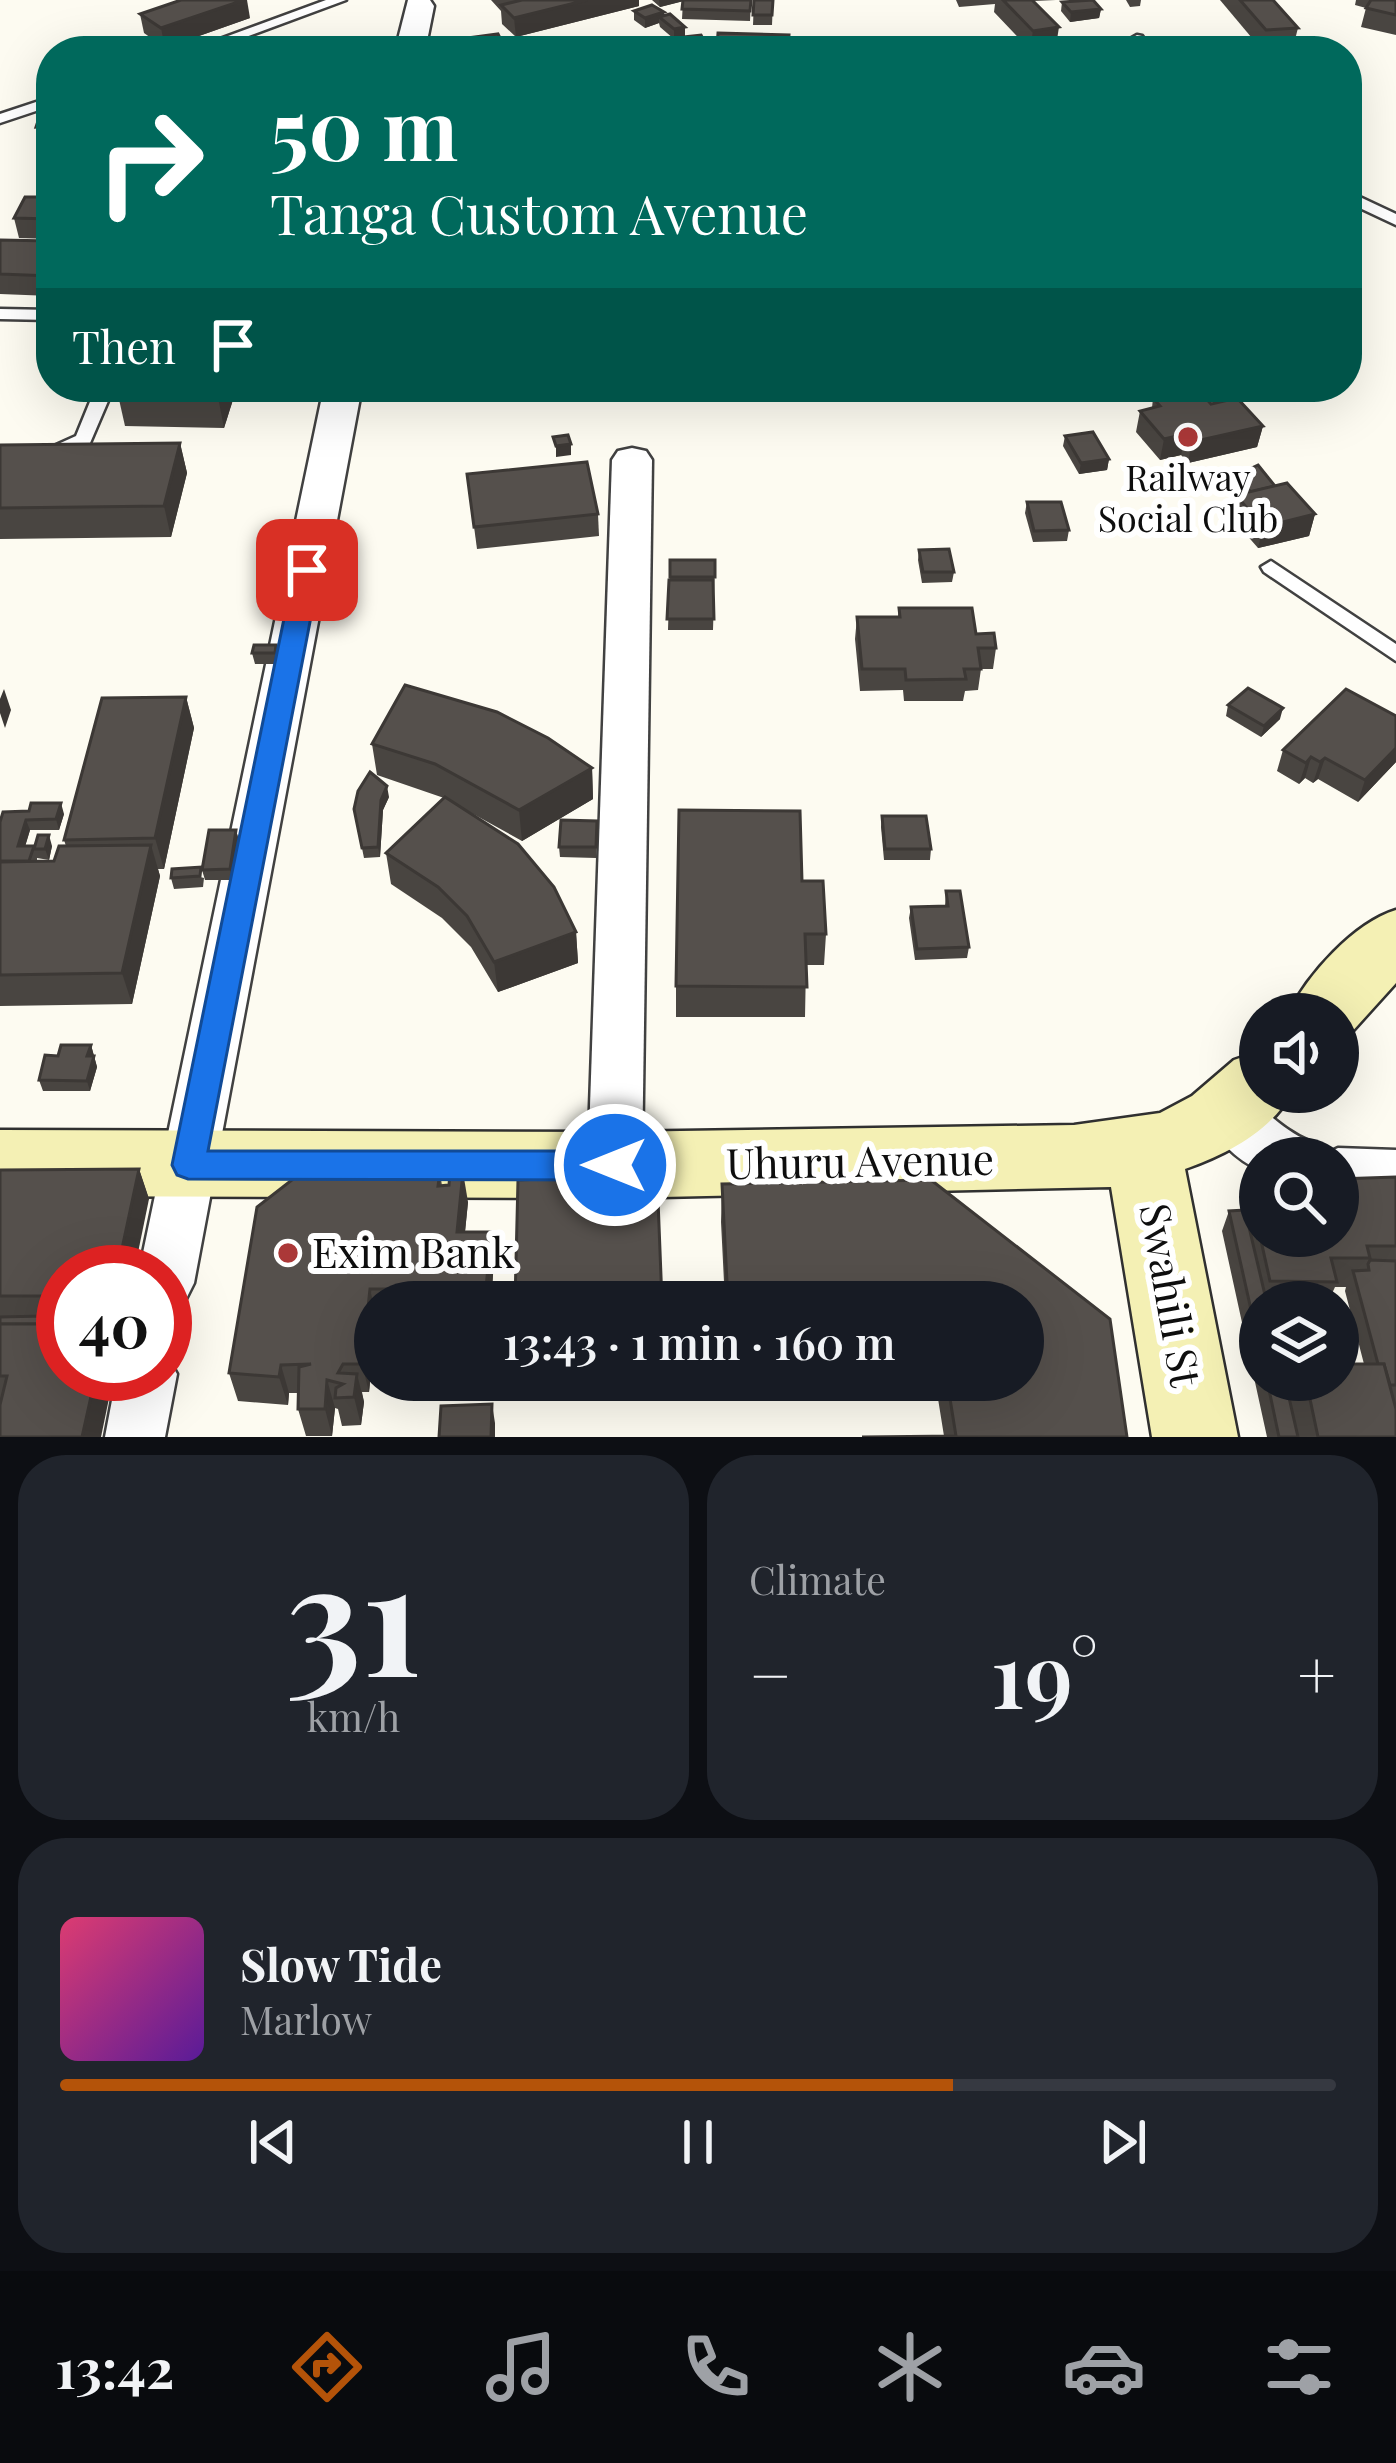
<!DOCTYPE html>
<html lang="en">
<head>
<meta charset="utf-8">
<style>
  body { margin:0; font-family:"Playfair Display",serif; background:#20242c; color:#f1f3f6; height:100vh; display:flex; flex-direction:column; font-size:45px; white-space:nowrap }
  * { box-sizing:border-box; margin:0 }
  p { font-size:39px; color:#9ea1a6 }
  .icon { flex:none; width:66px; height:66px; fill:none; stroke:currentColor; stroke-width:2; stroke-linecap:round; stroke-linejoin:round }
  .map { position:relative; height:1437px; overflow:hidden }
  .panel { display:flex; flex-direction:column; gap:18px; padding:18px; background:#0d0f14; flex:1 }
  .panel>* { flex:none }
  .hud { position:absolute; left:36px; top:36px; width:1326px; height:366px; border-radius:48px; box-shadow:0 12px 48px #0002; background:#00695c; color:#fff; overflow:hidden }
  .tools { position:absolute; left:1239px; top:993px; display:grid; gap:24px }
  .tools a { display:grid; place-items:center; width:120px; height:120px; border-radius:50%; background:#171b24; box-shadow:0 12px 48px #0002; font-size:60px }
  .speed { position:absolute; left:36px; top:1245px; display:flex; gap:24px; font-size:60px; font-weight:700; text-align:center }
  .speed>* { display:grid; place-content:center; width:156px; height:156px; border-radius:50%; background:#171b24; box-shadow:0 12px 48px #0002; line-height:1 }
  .speed .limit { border:18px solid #d22; background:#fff; color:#111 }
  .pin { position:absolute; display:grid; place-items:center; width:102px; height:102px; color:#fff; margin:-51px; border-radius:24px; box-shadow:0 6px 18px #0006 }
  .me { position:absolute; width:132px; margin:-66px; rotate:270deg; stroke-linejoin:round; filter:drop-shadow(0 0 9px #0008) }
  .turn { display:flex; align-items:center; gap:42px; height:252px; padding:0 36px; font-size:54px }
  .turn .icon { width:156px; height:156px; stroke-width:2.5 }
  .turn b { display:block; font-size:84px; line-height:102px }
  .then { display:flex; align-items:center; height:114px; padding:0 36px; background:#0003; gap:24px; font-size:45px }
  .big { font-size:90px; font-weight:600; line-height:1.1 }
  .panel .card { flex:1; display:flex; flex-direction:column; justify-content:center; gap:18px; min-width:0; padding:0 42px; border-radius:48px; background:#20242c }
  .panel .dial { align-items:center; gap:0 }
  .dial b { font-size:156px; line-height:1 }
  .song { display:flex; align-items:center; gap:36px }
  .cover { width:144px; height:144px; border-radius:18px; background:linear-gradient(135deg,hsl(340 70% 55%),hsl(270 70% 35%)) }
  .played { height:12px; border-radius:6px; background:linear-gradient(90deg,#b45309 70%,#363941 70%) }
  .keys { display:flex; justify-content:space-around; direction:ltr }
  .heat { display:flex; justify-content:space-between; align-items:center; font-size:66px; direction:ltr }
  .panel .tiles { flex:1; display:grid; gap:18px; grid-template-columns:1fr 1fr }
  .card:last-child { grid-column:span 2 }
  .trip { position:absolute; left:354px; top:1281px; width:690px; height:120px; border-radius:60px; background:#171b24; box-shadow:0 12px 48px #0002; font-weight:600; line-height:120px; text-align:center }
  .tab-bar { display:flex; height:192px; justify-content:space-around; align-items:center; background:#090b0e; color:#9ea1a6 }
  .tab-bar .icon { width:84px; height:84px }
  .tab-bar .selected { color:#b45309 }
  .tab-bar b { font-size:54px; color:#f1f3f6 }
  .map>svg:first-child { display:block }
</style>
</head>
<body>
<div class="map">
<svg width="1396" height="1437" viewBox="0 0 1396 1437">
  <rect width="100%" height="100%" fill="#fdfbf1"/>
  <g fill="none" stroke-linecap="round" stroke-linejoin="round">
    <defs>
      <g id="lane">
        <polygon points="326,0 346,0 208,51 187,51"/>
        <polygon points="1137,35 1142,36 1152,51 1138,51 1130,39"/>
        <polygon points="51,97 51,106 0,123 0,114"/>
        <polygon points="1347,191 1396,214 1396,225 1347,202"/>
        <polygon points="0,309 51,310 51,320 0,319"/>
        <polygon points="96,387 114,387 90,443 46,463 0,471 0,459 36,454 76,436"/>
        <polygon points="1271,561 1396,644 1396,661 1264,572 1261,567"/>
      </g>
      <g id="street">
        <polygon points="408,0 430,0 434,6 425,51 395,51"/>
        <polygon points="324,387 362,387 194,1283 185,1301 165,1309 165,1272 139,1272"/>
        <polygon points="632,448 646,451 652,460 642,1165 634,1182 615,1189 596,1182 588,1165 612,460 618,451"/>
        <path d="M1230,1091C1261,1102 1279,1129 1309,1141L1317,1158L1338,1148L1396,1150V1198L1338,1196V1158H1260V1170C1236,1160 1215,1138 1203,1114L1211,1098Z"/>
        <polygon points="165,1353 177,1374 165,1437 105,1437 117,1374 165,1374"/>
      </g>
      <g id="secondary">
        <path d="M1396,910V983L1349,1035L1338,1038V1014H1288C1308,974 1354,923 1396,910Z"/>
        <path d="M1260,1051V1092H1292C1272,1131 1225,1155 1185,1169L1238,1437H1152L1111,1187L615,1198L0,1196V1130L615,1132L1074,1125L1160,1113L1192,1096L1234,1060Z"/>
      </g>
    </defs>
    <!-- lane casing -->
    <use href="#lane" stroke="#414141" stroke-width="5"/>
    <!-- street casing -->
    <use href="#street" stroke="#414141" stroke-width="5"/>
    <!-- secondary casing -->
    <use href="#secondary" stroke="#303030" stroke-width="5"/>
    <!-- lane -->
    <use href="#lane" fill="#fff" fill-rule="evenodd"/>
    <!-- street -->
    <use href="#street" fill="#fff" fill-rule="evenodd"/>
    <!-- secondary -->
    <use href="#secondary" fill="#f4f0b4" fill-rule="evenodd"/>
  </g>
  <!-- wall -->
  <g fill="#494541" fill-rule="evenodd">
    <polygon points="491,0 639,0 639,6 516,37 502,24 501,11"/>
    <polygon points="652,0 751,0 750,21 682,19 683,1 660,7"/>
    <polygon points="754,0 773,0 772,25 753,25"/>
    <polygon points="956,0 1056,0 1034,1 1056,46 1030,50 994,12 995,4 959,7"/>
    <polygon points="1126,0 1141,0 1140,6 1130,7"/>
    <polygon points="1220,0 1273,0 1298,28 1293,47 1262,50"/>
    <polygon points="1356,0 1396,0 1396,35 1361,27 1366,8 1355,5"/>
    <polygon points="1062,2 1101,9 1099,18 1070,22 1061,11"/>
    <polygon points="634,11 664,16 685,27 685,36 674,39 660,27 659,23 645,28 634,20"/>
    <polygon points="140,14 250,18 165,48 144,33"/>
    <polygon points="718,33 789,35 788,51 717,51"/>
    <polygon points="51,118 51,136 38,137 36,127"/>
    <polygon points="51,197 51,239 19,238 14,218"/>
    <polygon points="0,240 51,241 51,296 0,294"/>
    <polygon points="237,387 224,428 125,426 118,395"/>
    <polygon points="1153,398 1192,398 1211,404 1263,426 1257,447 1188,463 1181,455 1160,460 1136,432 1140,411 1152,408"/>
    <polygon points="1065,436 1109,459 1107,470 1079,474 1063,446"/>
    <polygon points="180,443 187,473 171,537 0,539 0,445"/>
    <polygon points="467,474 598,514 599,536 477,549"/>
    <polygon points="1235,476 1275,486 1315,514 1309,536 1258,548 1231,517 1236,495 1240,494 1232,487"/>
    <polygon points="1027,502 1069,530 1067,541 1033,542 1025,513"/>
    <polygon points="919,550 954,572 952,582 922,583 918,560"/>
    <polygon points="670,560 715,560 713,630 668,630"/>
    <polygon points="899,608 976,634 996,648 993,669 981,669 978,690 965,691 963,701 904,701 903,690 860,691 855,639 857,617 898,617"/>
    <polygon points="276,645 278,656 277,664 255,664 252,653"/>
    <polygon points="186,697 194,728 164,869 158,869 160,876 132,1004 0,1006 0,822 64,814 59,830 30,830 25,846 52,846 49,860 37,858 37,861 54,861 66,846 64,840"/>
    <polygon points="1228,705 1280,719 1261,737 1226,716"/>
    <polygon points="1396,716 1396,762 1358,802 1318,779 1313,783 1305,778 1299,784 1277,771 1283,750"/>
    <polygon points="372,744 592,768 593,799 522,841 455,804 576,932 578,963 498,992 471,947 442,918 391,884 386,853 444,798 377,775"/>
    <polygon points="389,797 383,810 380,857 364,858 354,809"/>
    <polygon points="882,816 931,849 930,860 884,860 881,827"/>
    <polygon points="236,830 239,841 233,880 205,880 202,870"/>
    <polygon points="598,832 596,858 560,857 559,847"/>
    <polygon points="172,869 204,878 203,887 174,889 171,878"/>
    <polygon points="802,881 826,934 824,965 806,965 805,1017 676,1017 676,986"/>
    <polygon points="946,891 969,947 967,958 915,960 909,918 911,907 945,906"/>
    <polygon points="91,1045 97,1067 90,1091 43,1091 39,1080 58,1056"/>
    <polygon points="139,1169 149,1199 63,1272 63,1374 0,1437 0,1170"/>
    <polygon points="440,1172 442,1186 468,1202 465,1232 494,1261 491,1302 375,1302 375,1335 369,1392 362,1392 364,1402 361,1425 342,1426 338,1409 335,1408 332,1436 306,1436 298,1409 298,1393 289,1393 288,1405 238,1401 229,1373"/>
    <path d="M1396,1177V1437H1267L1222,1231L1229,1211L1248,1224L1254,1207ZM1335,1287H1346L1345,1291L1364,1364H1341L1338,1380H1260V1302H1328Z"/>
    <polygon points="931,1180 1127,1437 944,1436 935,1380 1023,1380 1023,1302 725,1302 721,1222 722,1184"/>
    <polygon points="515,1380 664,1380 665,1392 518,1397"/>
  </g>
  <!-- shaded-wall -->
  <g fill="#3c3835">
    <polygon points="244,0 247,0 250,18 165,48 161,28"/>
    <polygon points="587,0 639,0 639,6 516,37 514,18"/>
    <polygon points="659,0 688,0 660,7"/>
    <polygon points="1101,9 1099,18 1070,22 1071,12"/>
    <polygon points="664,12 664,20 659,17 659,23 645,28 645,18"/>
    <polygon points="685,27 685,36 674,39 674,29"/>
    <polygon points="1059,27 1056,46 1030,50 1033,31"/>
    <polygon points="221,387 237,387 224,428 218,397"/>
    <polygon points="1263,426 1257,447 1188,463 1192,442"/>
    <polygon points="1186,434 1181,455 1160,460 1164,439"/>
    <polygon points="180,443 187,473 171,537 164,506"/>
    <polygon points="571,444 571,455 556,457 556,446"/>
    <polygon points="1109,459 1107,470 1079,474 1081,463"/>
    <polygon points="1315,514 1309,536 1258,548 1263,527"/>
    <polygon points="4,689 11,710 5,728 0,713 0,699"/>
    <polygon points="186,697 194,728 164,869 155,838"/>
    <polygon points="1283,708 1280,719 1261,737 1264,726"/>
    <polygon points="1396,748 1396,762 1358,802 1365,780"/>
    <polygon points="1311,757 1305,778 1299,784 1306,763"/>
    <polygon points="1325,758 1318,779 1313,783 1320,762"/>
    <polygon points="592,768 593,799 522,841 519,810"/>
    <polygon points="387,786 389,797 383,810 380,857 378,847 381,800"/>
    <polygon points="61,803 64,814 59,830 56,819"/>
    <polygon points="26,820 30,830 22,857 18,846"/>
    <polygon points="236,830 239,841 233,880 230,869"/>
    <polygon points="49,835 52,846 49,860 45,849"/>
    <polygon points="151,845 160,876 132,1004 122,973"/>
    <polygon points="576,932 578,963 498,992 494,962"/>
    <polygon points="91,1045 97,1067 90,1091 87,1081 87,1056"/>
    <polygon points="139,1169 149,1199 134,1272 117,1272"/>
    <polygon points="463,1172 468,1202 462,1261 457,1232"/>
    <polygon points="491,1232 494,1261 491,1302 488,1302 486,1289"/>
    <polygon points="370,1289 375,1310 375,1335 369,1392 362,1364"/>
    <polygon points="281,1365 289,1393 288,1405 279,1377"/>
    <polygon points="96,1374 114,1374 101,1437 82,1437"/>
    <polygon points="357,1374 364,1402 361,1425 354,1397"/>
    <polygon points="327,1380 335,1408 332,1436 325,1409"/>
    <polygon points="492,1404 495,1423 495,1437 491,1437"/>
  </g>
  <!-- building -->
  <g fill="#55504c" stroke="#3c3835" stroke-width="3">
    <polygon points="181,0 244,0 161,28 140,14"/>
    <polygon points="522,0 587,0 514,18 501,5"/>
    <polygon points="683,0 751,0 750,11 682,9"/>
    <polygon points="754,0 773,0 772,15 753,15"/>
    <polygon points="1003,0 1032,0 1059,27 1033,31"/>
    <polygon points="1093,0 1101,9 1071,12 1062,2"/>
    <polygon points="1240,0 1273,0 1298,28 1266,30"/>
    <polygon points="1371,0 1396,0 1396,15 1366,8"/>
    <polygon points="652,5 664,12 645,18 634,11"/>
    <polygon points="670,14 685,27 674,29 659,17"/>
    <polygon points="718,33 789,35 788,50 717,46"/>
    <polygon points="498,34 506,50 465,51 460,39"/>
    <polygon points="701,35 707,47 688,49 683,37"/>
    <polygon points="618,47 620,51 561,51 586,48"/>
    <polygon points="39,118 51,118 51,126 36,127"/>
    <polygon points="25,197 51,197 51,219 14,218"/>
    <polygon points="0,240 51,241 51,276 0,274"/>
    <polygon points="121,387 221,387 218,397 118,395"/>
    <polygon points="1185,391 1192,398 1203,395 1211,404 1237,398 1263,426 1192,442 1186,434 1164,439 1140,411 1160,406 1153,398"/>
    <polygon points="1093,432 1109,459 1081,463 1065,436"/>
    <polygon points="568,435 571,444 556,446 553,437"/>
    <polygon points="180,443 164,506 0,508 0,445"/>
    <polygon points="587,462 598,514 474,527 467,474"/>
    <polygon points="1258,465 1275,486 1251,492 1235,476"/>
    <polygon points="1287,483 1315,514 1263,527 1236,495"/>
    <polygon points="1027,502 1061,502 1069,530 1034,531"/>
    <polygon points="949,549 954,572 923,572 919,550"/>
    <rect x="670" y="560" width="45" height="17"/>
    <polygon points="669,580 713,580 714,619 667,619"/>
    <polygon points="899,608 972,608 976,634 994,633 996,648 978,648 981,669 964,669 966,679 906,680 905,669 862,669 857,617 900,617"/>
    <polygon points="254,645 276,645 275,653 252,653"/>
    <polygon points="405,685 497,712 548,738 592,768 519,810 435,764 372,744"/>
    <polygon points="1248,688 1283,708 1264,726 1228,705"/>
    <polygon points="1346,689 1396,716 1396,748 1365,780 1325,758 1320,762 1311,757 1306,763 1283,750"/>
    <polygon points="186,697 155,838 64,840 102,698"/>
    <polygon points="370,772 387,786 381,800 378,847 362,848 354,809 358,791"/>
    <polygon points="445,797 518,844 554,887 576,932 494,962 467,916 438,887 386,853"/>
    <polygon points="31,803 61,803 56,819 26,820 18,846 34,846 29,861 0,861 0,822 3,812 29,811"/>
    <polygon points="679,810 800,811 802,881 823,881 826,934 805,934 807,987 676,986"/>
    <polygon points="882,816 926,816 931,849 885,849"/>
    <polygon points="561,820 597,821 596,847 559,847"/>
    <polygon points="209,830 236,830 230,869 202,870"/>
    <polygon points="38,835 49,835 45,849 34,849"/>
    <polygon points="151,845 122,973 0,975 0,862 54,861 59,846"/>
    <polygon points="201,867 200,876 171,878 172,869"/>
    <polygon points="946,891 960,891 969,947 917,949 911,907 948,906"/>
    <polygon points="61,1045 91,1045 87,1056 94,1056 87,1081 39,1080 45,1055 58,1056"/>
    <polygon points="139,1169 117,1272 63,1272 63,1296 0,1296 0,1170"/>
    <polygon points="350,1171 440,1172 438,1186 449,1185 450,1172 463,1172 457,1232 491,1232 486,1289 370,1289 362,1364 343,1364 338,1373 357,1374 354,1397 335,1398 336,1388 343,1384 327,1380 325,1409 298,1409 299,1367 311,1364 281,1365 279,1377 229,1373 257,1207 297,1176 343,1176"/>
    <polygon points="657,1174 662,1302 515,1302 518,1180"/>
    <polygon points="1396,1177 1396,1246 1367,1246 1370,1258 1331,1258 1337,1282 1270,1281 1260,1236 1338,1236 1338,1179"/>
    <polygon points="931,1180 1110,1319 1127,1437 862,1437 956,1436 947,1380 1023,1380 1023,1302 728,1302 722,1184"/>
    <polygon points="1260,1201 1260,1234 1254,1207"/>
    <polygon points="1245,1210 1265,1295 1301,1294 1303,1302 1260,1302 1260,1350 1229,1211"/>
    <polygon points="1370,1260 1396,1261 1396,1385 1390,1385 1384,1364 1378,1364 1353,1271 1369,1270 1368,1264"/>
    <polygon points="43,1316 41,1324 0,1324 0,1317"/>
    <polygon points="0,1324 63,1324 63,1374 96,1374 82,1437 0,1437 0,1405 7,1376 0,1376"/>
    <polygon points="1338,1364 1384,1364 1396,1409 1396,1437 1318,1437 1306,1380 1338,1380"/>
    <polygon points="1267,1380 1285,1380 1298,1437 1279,1437"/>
    <polygon points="492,1404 491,1437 439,1437 441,1406"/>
  </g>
  <!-- route -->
  <polygon fill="#1a73e8" stroke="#114b97" stroke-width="3" points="307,562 320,570 208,1151 615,1151 627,1155 632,1165 627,1175 615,1180 188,1179 177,1175 172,1165 294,570"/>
  <!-- markers -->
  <g fill="#ab3838" stroke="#fff" stroke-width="4.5">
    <circle cx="1188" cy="437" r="12"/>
    <circle cx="288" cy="1253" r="12"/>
  </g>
  <g text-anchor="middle" stroke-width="12" stroke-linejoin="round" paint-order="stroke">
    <!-- poi labels -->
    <g font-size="36" fill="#0e0e0e" stroke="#fff">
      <text x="1188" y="491">Railway<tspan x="1188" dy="41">Social Club</tspan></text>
    </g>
    <!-- near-street labels -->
    <g font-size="42" fill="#0e0e0e" stroke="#fff">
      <text transform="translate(860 1162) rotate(-1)" y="15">Uhuru Avenue</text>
      <text transform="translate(1170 1295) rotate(80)" y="15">Swahili St</text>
    </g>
    <!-- near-poi labels -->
    <g font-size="42" fill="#0e0e0e" stroke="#fff" text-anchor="start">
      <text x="312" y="1268">Exim Bank</text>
    </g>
  </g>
</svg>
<div class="tools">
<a><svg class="icon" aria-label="sound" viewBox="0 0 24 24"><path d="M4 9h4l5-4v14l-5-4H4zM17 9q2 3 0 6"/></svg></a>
<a><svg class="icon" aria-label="search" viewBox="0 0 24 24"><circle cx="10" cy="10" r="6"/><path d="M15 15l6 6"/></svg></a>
<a><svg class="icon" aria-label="layers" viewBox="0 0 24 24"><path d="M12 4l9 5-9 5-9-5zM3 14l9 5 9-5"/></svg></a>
</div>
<div class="speed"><div class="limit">40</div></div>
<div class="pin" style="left:307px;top:570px;background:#d93025"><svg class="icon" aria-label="arrive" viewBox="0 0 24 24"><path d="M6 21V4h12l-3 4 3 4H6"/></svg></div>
<svg class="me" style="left:615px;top:1165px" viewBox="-20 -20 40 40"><circle r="17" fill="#1a73e8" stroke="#fff" stroke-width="3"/><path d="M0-11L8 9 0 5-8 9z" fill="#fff"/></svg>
<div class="trip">13:43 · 1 min · 160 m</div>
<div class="hud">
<div class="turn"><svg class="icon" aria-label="right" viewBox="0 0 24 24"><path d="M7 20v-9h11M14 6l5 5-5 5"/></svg><div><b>50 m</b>Tanga Custom Avenue</div></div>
<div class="then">Then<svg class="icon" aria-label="arrive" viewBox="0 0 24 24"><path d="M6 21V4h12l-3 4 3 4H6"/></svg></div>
</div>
</div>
<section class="panel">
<div class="tiles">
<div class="card dial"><b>31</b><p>km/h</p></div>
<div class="card"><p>Climate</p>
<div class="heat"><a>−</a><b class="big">19°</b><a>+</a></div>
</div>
<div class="card">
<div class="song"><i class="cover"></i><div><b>Slow Tide</b><p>Marlow</p></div></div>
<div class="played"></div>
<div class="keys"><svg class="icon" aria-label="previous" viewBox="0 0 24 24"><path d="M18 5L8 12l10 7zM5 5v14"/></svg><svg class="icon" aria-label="pause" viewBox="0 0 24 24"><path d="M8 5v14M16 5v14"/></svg><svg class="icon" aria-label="next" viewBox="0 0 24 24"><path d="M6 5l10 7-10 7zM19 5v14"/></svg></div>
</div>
</div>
</section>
<nav class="tab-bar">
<b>13:42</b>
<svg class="icon selected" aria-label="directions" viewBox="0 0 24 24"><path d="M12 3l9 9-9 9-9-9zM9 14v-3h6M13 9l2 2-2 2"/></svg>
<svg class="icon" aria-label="music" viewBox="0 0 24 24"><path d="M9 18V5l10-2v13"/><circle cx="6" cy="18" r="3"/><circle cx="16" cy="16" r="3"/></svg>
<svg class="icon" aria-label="phone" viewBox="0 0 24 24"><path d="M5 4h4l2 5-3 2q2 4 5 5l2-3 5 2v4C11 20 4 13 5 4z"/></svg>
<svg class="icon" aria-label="climate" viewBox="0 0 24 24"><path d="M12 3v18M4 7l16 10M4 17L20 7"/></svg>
<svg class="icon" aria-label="car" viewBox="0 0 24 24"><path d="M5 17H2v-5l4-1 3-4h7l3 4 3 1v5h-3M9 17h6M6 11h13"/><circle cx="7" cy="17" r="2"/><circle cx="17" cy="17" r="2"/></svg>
<svg class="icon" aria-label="filters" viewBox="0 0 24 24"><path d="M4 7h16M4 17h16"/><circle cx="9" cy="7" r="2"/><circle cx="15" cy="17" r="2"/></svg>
</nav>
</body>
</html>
